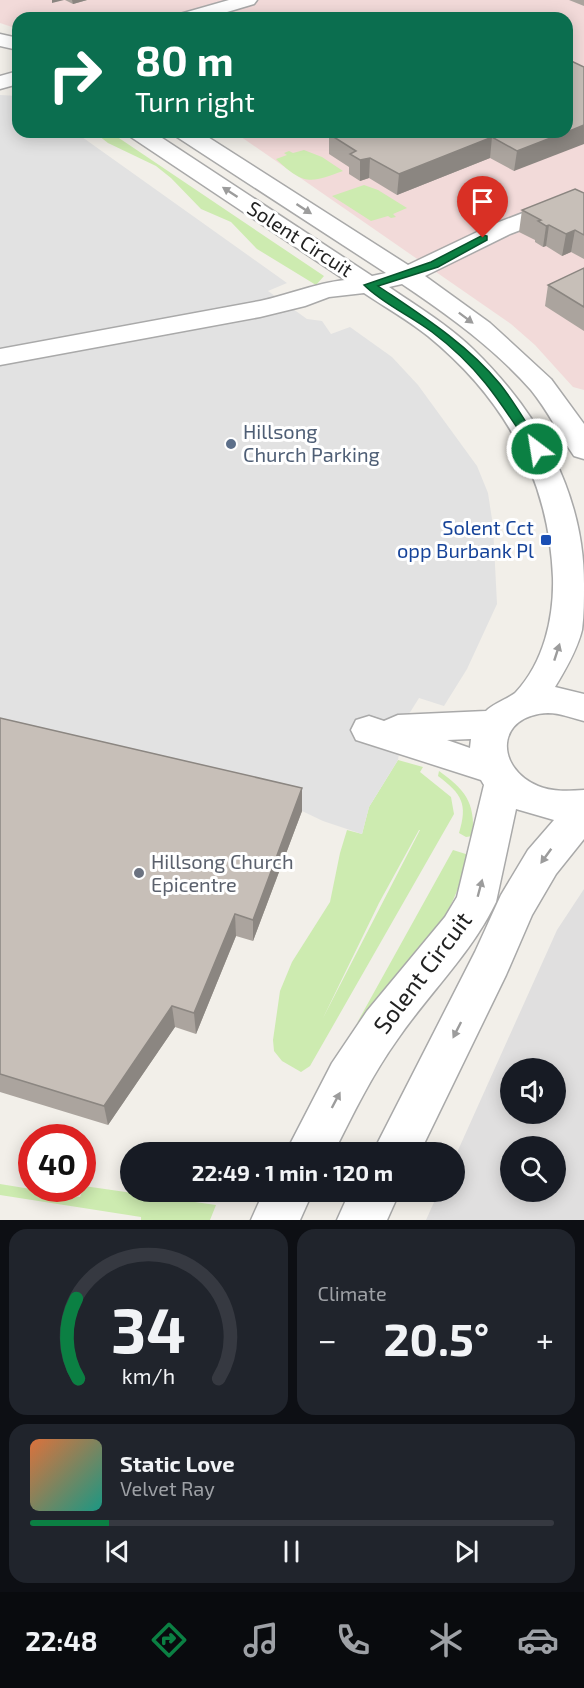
<!DOCTYPE html>
<html lang="en">
<head>
<meta charset="utf-8">
<style>
  body { margin:0; font-family:"Exo 2",sans-serif; background:#20242c; color:#f1f3f6; height:100vh; display:flex; flex-direction:column; font-size:22px; white-space:nowrap }
  * { box-sizing:border-box; margin:0 }
  p { font-size:20px; color:#9ea1a6 }
  .icon { flex:none; width:33px; height:33px; fill:none; stroke:currentColor; stroke-width:2; stroke-linecap:round; stroke-linejoin:round }
  .map { position:relative; height:1220px; overflow:hidden }
  .drawer { display:flex; flex-direction:column; gap:9px; padding:9px; background:#0d0f14; flex:1 }
  .drawer>* { flex:none }
  .guide { position:absolute; left:12px; top:12px; width:561px; height:126px; border-radius:18px; box-shadow:0 3px 15px #0003; background:#0b6e4f; color:#fff; overflow:hidden }
  .tools { position:absolute; left:500px; top:1058px; display:grid; gap:12px }
  .tools a { display:grid; place-items:center; width:66px; height:66px; border-radius:50%; background:#171b24; box-shadow:0 3px 15px #0003; font-size:30px }
  .speed { position:absolute; left:18px; top:1124px; display:flex; gap:12px; font-size:30px; font-weight:700; text-align:center }
  .speed>* { display:grid; place-content:center; width:78px; height:78px; border-radius:50%; background:#171b24; box-shadow:0 3px 15px #0003; line-height:1 }
  .speed .limit { border:9px solid #d22; background:#fff; color:#111 }
  .pin { position:absolute; display:grid; place-items:center; width:51px; height:51px; color:#fff; margin:-62px -26px; border-radius:50% 50% 50% 0; rotate:-45deg; box-shadow:0 0 6px #0007 }
  .pin .icon { rotate:45deg }
  .me { position:absolute; width:66px; margin:-33px; rotate:329deg; stroke-linejoin:round; filter:drop-shadow(0 0 4px #0008) }
  .turn { display:flex; align-items:center; gap:21px; height:126px; padding:0 24px; font-size:27px }
  .turn .icon { width:78px; height:78px; stroke-width:2.5 }
  .turn b { display:block; font-size:42px; line-height:51px }
  .big { font-size:45px; font-weight:700; line-height:1.1 }
  .drawer .tile { flex:1; display:flex; flex-direction:column; justify-content:center; gap:9px; min-width:0; padding:0 21px; border-radius:18px; background:#20242c }
  .drawer .dial { align-items:center; gap:0 }
  .dial svg { height:156px; overflow:visible; fill:none; stroke:#363941; stroke-width:7; stroke-linecap:round; text-anchor:middle }
  .dial text { fill:#f1f3f6; stroke:none }
  .song { display:flex; align-items:center; gap:18px }
  .cover { width:72px; height:72px; border-radius:9px; background:linear-gradient(135deg,hsl(20 70% 55%),hsl(170 70% 35%)) }
  .played { height:6px; border-radius:3px; background:linear-gradient(90deg,#0b8043 15%,#363941 15%) }
  .keys { display:flex; justify-content:space-around; direction:ltr }
  .heat { display:flex; justify-content:space-between; align-items:center; font-size:33px; direction:ltr }
  .drawer .tiles { flex:1; display:grid; gap:9px; grid-template-columns:1fr 1fr }
  .tile:last-child { grid-column:span 2 }
  .trip { position:absolute; left:120px; top:1142px; width:345px; height:60px; border-radius:30px; background:#171b24; box-shadow:0 3px 15px #0003; font-weight:700; line-height:60px; text-align:center }
  .tab-bar { display:flex; height:96px; justify-content:space-around; align-items:center; background:#090b0e; color:#9ea1a6 }
  .tab-bar .icon { width:42px; height:42px }
  .tab-bar .selected { color:#0b8043 }
  .tab-bar b { font-size:27px; color:#f1f3f6 }
  .map>svg:first-child { display:block }
</style>
</head>
<body>
<div class="map">
<svg width="584" height="1220" viewBox="0 0 584 1220">
  <rect width="100%" height="100%" fill="#f2efe9"/>
  <!-- residential -->
  <path fill="#e0dfdf" fill-rule="evenodd" d="M584,889V1220H426L439,1191H454L455,1157L557,930ZM510,1068H555V1113H510ZM510,1146H555V1191H510Z"/>
  <!-- commercial -->
  <polygon fill="#f2dad9" points="0,0 584,0 584,390 573,387 535,345 511,324 234,132 567,132 567,18 18,18 18,29 0,23"/>
  <!-- grass -->
  <g fill="#cdebb0" fill-rule="evenodd">
    <polygon points="94,132 110,132 324,276 316,285 257,249 231,222 201,209 171,178 156,166 108,143"/>
    <path d="M304,150L322,157L343,171C312,182 305,187 276,159L287,155L284,153L289,151L293,153Z"/>
    <polygon points="364,185 378,190 407,208 393,214 396,217 391,218 388,216 371,221 332,196"/>
    <path d="M398,760L423,767L420,772L451,797L454,814L310,1066L301,1072L282,1061L274,1051L273,1040L280,991L292,962L330,902L340,853L347,830L362,834L369,807ZM419,830H420L323,1018L379,903Z"/>
    <path d="M439,771C465,790 475,801 473,836L466,837L459,833C468,804 462,794 438,776Z"/>
    <path d="M453,850L469,855C462,880 453,905 438,927C415,960 383,992 357,1023Z"/>
    <polygon points="0,1184 80,1197 84,1186 216,1205 210,1220 141,1220 141,1217 0,1195"/>
  </g>
  <!-- parking -->
  <polygon fill="#e2e2e2" points="0,95 18,96 18,132 75,132 287,283 268,291 307,319 322,321 331,334 350,327 392,357 418,385 477,466 488,493 493,526 497,604 467,669 444,706 419,698 404,722 398,760 369,807 362,834 323,821 302,811 0,739"/>
  <g fill="none" stroke-linecap="round" stroke-linejoin="round">
    <defs>
      <g id="minor">
        <polygon points="229,0 257,0 254,4 207,18 178,18 180,14"/>
        <polygon points="0,34 18,38 18,50 0,46"/>
        <polygon points="18,71 18,84 0,89 0,76"/>
        <path d="M128,132H153L372,276L386,273L177,137L174,132H200L408,265L494,224L554,201L562,199L570,201L574,206L570,211L510,234L425,276L490,323L551,379L584,424V459L574,456C559,434 548,411 531,390C494,348 448,315 402,284L389,287C418,307 448,325 473,349C538,412 584,492 584,584C584,599 584,615 582,630C577,650 566,669 555,687L584,694V721C572,718 560,713 548,713C496,715 494,767 538,786C552,792 569,791 584,790V839L556,874L532,915L506,975L420,1152H373L475,952L501,895L528,850L554,820L516,809L496,902C471,954 429,993 397,1040C372,1075 353,1114 334,1152H286L332,1063L367,1011L445,917L457,897L484,785L481,780L356,740L351,730L356,720L369,716L384,721L398,715L486,711C494,703 510,698 516,692C544,662 554,617 553,578C549,478 505,399 428,336C408,320 385,307 364,293L329,297L305,306L260,317L0,365V349L260,301C289,295 315,283 345,280L131,137ZM471,739L470,748L447,740Z"/>
        <polygon points="264,1191 313,1191 300,1220 251,1220"/>
        <polygon points="350,1191 400,1191 387,1220 337,1220"/>
      </g>
    </defs>
    <!-- minor casing -->
    <use href="#minor" stroke="#a9a9a9" stroke-width="3"/>
    <!-- minor -->
    <use href="#minor" fill="#fff" fill-rule="evenodd"/>
  </g>
  <!-- wall -->
  <g fill="#aba49e">
    <polygon points="65,0 87,0 73,4"/>
    <polygon points="569,0 584,0 584,6"/>
    <polygon points="567,132 514,171 490,158 397,195 369,178 360,181 349,174 349,167 329,154 329,134"/>
    <polygon points="584,193 584,259 571,252 562,256 546,246 543,247 535,242 535,240 519,232 522,210"/>
    <polygon points="584,268 584,331 545,306 548,285"/>
    <polygon points="0,718 302,788 302,811 253,941 236,936 196,1034 175,1027 108,1125 0,1092"/>
  </g>
  <!-- shaded-wall -->
  <g fill="#8b8681">
    <polygon points="52,0 64,0 52,3"/>
    <polygon points="72,0 87,0 73,4"/>
    <polygon points="584,125 584,144 514,171 517,151"/>
    <polygon points="492,137 490,158 397,195 399,174"/>
    <polygon points="370,158 369,178 360,181 360,160"/>
    <polygon points="549,225 546,246 543,247 546,226"/>
    <polygon points="575,230 571,252 562,256 566,234"/>
    <polygon points="302,788 302,811 253,941 253,920"/>
    <polygon points="235,914 236,936 196,1034 194,1013"/>
    <polygon points="172,1006 175,1027 108,1125 104,1106"/>
  </g>
  <!-- building -->
  <g fill="#c7bfb8" stroke="#8b8681" stroke-width="1.5">
    <polygon points="567,59 584,67 584,125 567,132"/>
    <polygon points="333,132 566,132 517,151 492,137 399,174 370,158 360,160 350,154 356,151 329,134"/>
    <polygon points="575,189 584,193 584,235 575,230 566,234 549,225 546,226 538,221 541,220 522,210"/>
    <polygon points="584,268 584,307 548,285"/>
    <polygon points="0,718 302,788 253,920 235,914 194,1013 172,1006 104,1106 0,1074"/>
  </g>
  <!-- one-way arrows -->
  <defs><path id="oneway-solid" d="M-6-.8H1V-3.2L6.5 0L1 3.2V.8H-6Z" transform="scale(1.5)"/></defs>
  <g fill="#9c9c9c">
    <use href="#oneway-solid" transform="translate(230 192) rotate(-147)"/>
    <use href="#oneway-solid" transform="translate(304 209) rotate(33)"/>
    <use href="#oneway-solid" transform="translate(466 318) rotate(37)"/>
    <use href="#oneway-solid" transform="translate(557 652) rotate(-72)"/>
    <use href="#oneway-solid" transform="translate(546 856) rotate(126)"/>
    <use href="#oneway-solid" transform="translate(480 888) rotate(-75)"/>
    <use href="#oneway-solid" transform="translate(457 1030) rotate(117)"/>
    <use href="#oneway-solid" transform="translate(336 1100) rotate(-62)"/>
  </g>
  <!-- route -->
  <path fill="#0b8043" stroke="#07532c" stroke-width="1.5" d="M483,235L487,236V240L438,267L378,286C421,315 466,343 500,384C516,404 529,428 543,449L541,452H533C501,403 480,368 432,332C411,316 383,304 364,285L431,262Z"/>
  <!-- markers -->
  <circle fill="#5c6f8a" stroke="#fff" stroke-width="2" cx="231" cy="444" r="6"/>
  <rect fill="#1a4fb4" stroke="#fff" stroke-width="2" x="540" y="534" width="12" height="12" rx="3"/>
  <circle fill="#6b7280" stroke="#fff" stroke-width="2" cx="139" cy="873" r="6"/>
  <g text-anchor="middle" stroke-width="6" stroke-linejoin="round" paint-order="stroke">
    <!-- street labels -->
    <g font-size="20" fill="#222" stroke="#fff">
      <text transform="translate(300 239) rotate(33)" y="7">Solent Circuit</text>
    </g>
    <!-- service labels -->
    <g font-size="20" fill="#4e5e75" stroke="#fff" text-anchor="start">
      <text x="243" y="439">Hillsong<tspan x="243" dy="23">Church Parking</tspan></text>
    </g>
    <!-- transit labels -->
    <g font-size="20" fill="#164399" stroke="#fff" text-anchor="end">
      <text x="534" y="535">Solent Cct<tspan x="534" dy="23">opp Burbank Pl</tspan></text>
    </g>
    <!-- worship labels -->
    <g font-size="20" fill="#5b616d" stroke="#fff" text-anchor="start">
      <text x="151" y="869">Hillsong Church<tspan x="151" dy="23">Epicentre</tspan></text>
    </g>
    <!-- near-street labels -->
    <g font-size="24" fill="#222" stroke="#fff">
      <text transform="translate(423 973) rotate(-53)" y="8">Solent Circuit</text>
    </g>
  </g>
</svg>
<div class="tools">
<a><svg class="icon" aria-label="sound" viewBox="0 0 24 24"><path d="M4 9h4l5-4v14l-5-4H4zM17 9q2 3 0 6"/></svg></a>
<a><svg class="icon" aria-label="search" viewBox="0 0 24 24"><circle cx="10" cy="10" r="6"/><path d="M15 15l6 6"/></svg></a>
</div>
<div class="speed"><div class="limit">40</div></div>
<div class="pin" style="left:483px;top:238px;background:#d93025"><svg class="icon" aria-label="arrive" viewBox="0 0 24 24"><path d="M6 21V4h12l-3 4 3 4H6"/></svg></div>
<svg class="me" style="left:537px;top:449px" viewBox="-20 -20 40 40"><circle r="17" fill="#0b8043" stroke="#fff" stroke-width="3"/><path d="M0-11L8 9 0 5-8 9z" fill="#fff"/></svg>
<div class="trip">22:49 · 1 min · 120 m</div>
<div class="guide">
<div class="turn"><svg class="icon" aria-label="right" viewBox="0 0 24 24"><path d="M7 20v-9h11M14 6l5 5-5 5"/></svg><div><b>80 m</b>Turn right</div></div>
</div>
</div>
<section class="drawer">
<div class="tiles">
<div class="tile dial"><svg viewBox="0 0 100 80">
<path d="M14 69A42 42 0 1 1 86 69"/>
<path d="M14 69A42 42 0 0 1 13 28" stroke="#0b8043"/>
<text x="50" y="56" font-size="32" font-weight="700">34</text>
<text x="50" y="72" font-size="11">km/h</text>
</svg></div>
<div class="tile"><p>Climate</p>
<div class="heat"><a>−</a><b class="big">20.5°</b><a>+</a></div>
</div>
<div class="tile">
<div class="song"><i class="cover"></i><div><b>Static Love</b><p>Velvet Ray</p></div></div>
<div class="played"></div>
<div class="keys"><svg class="icon" aria-label="previous" viewBox="0 0 24 24"><path d="M18 5L8 12l10 7zM5 5v14"/></svg><svg class="icon" aria-label="pause" viewBox="0 0 24 24"><path d="M8 5v14M16 5v14"/></svg><svg class="icon" aria-label="next" viewBox="0 0 24 24"><path d="M6 5l10 7-10 7zM19 5v14"/></svg></div>
</div>
</div>
</section>
<nav class="tab-bar">
<b>22:48</b>
<svg class="icon selected" aria-label="directions" viewBox="0 0 24 24"><path d="M12 3l9 9-9 9-9-9zM9 14v-3h6M13 9l2 2-2 2"/></svg>
<svg class="icon" aria-label="music" viewBox="0 0 24 24"><path d="M9 18V5l10-2v13"/><circle cx="6" cy="18" r="3"/><circle cx="16" cy="16" r="3"/></svg>
<svg class="icon" aria-label="phone" viewBox="0 0 24 24"><path d="M5 4h4l2 5-3 2q2 4 5 5l2-3 5 2v4C11 20 4 13 5 4z"/></svg>
<svg class="icon" aria-label="climate" viewBox="0 0 24 24"><path d="M12 3v18M4 7l16 10M4 17L20 7"/></svg>
<svg class="icon" aria-label="car" viewBox="0 0 24 24"><path d="M5 17H2v-5l4-1 3-4h7l3 4 3 1v5h-3M9 17h6M6 11h13"/><circle cx="7" cy="17" r="2"/><circle cx="17" cy="17" r="2"/></svg>
</nav>
</body>
</html>
